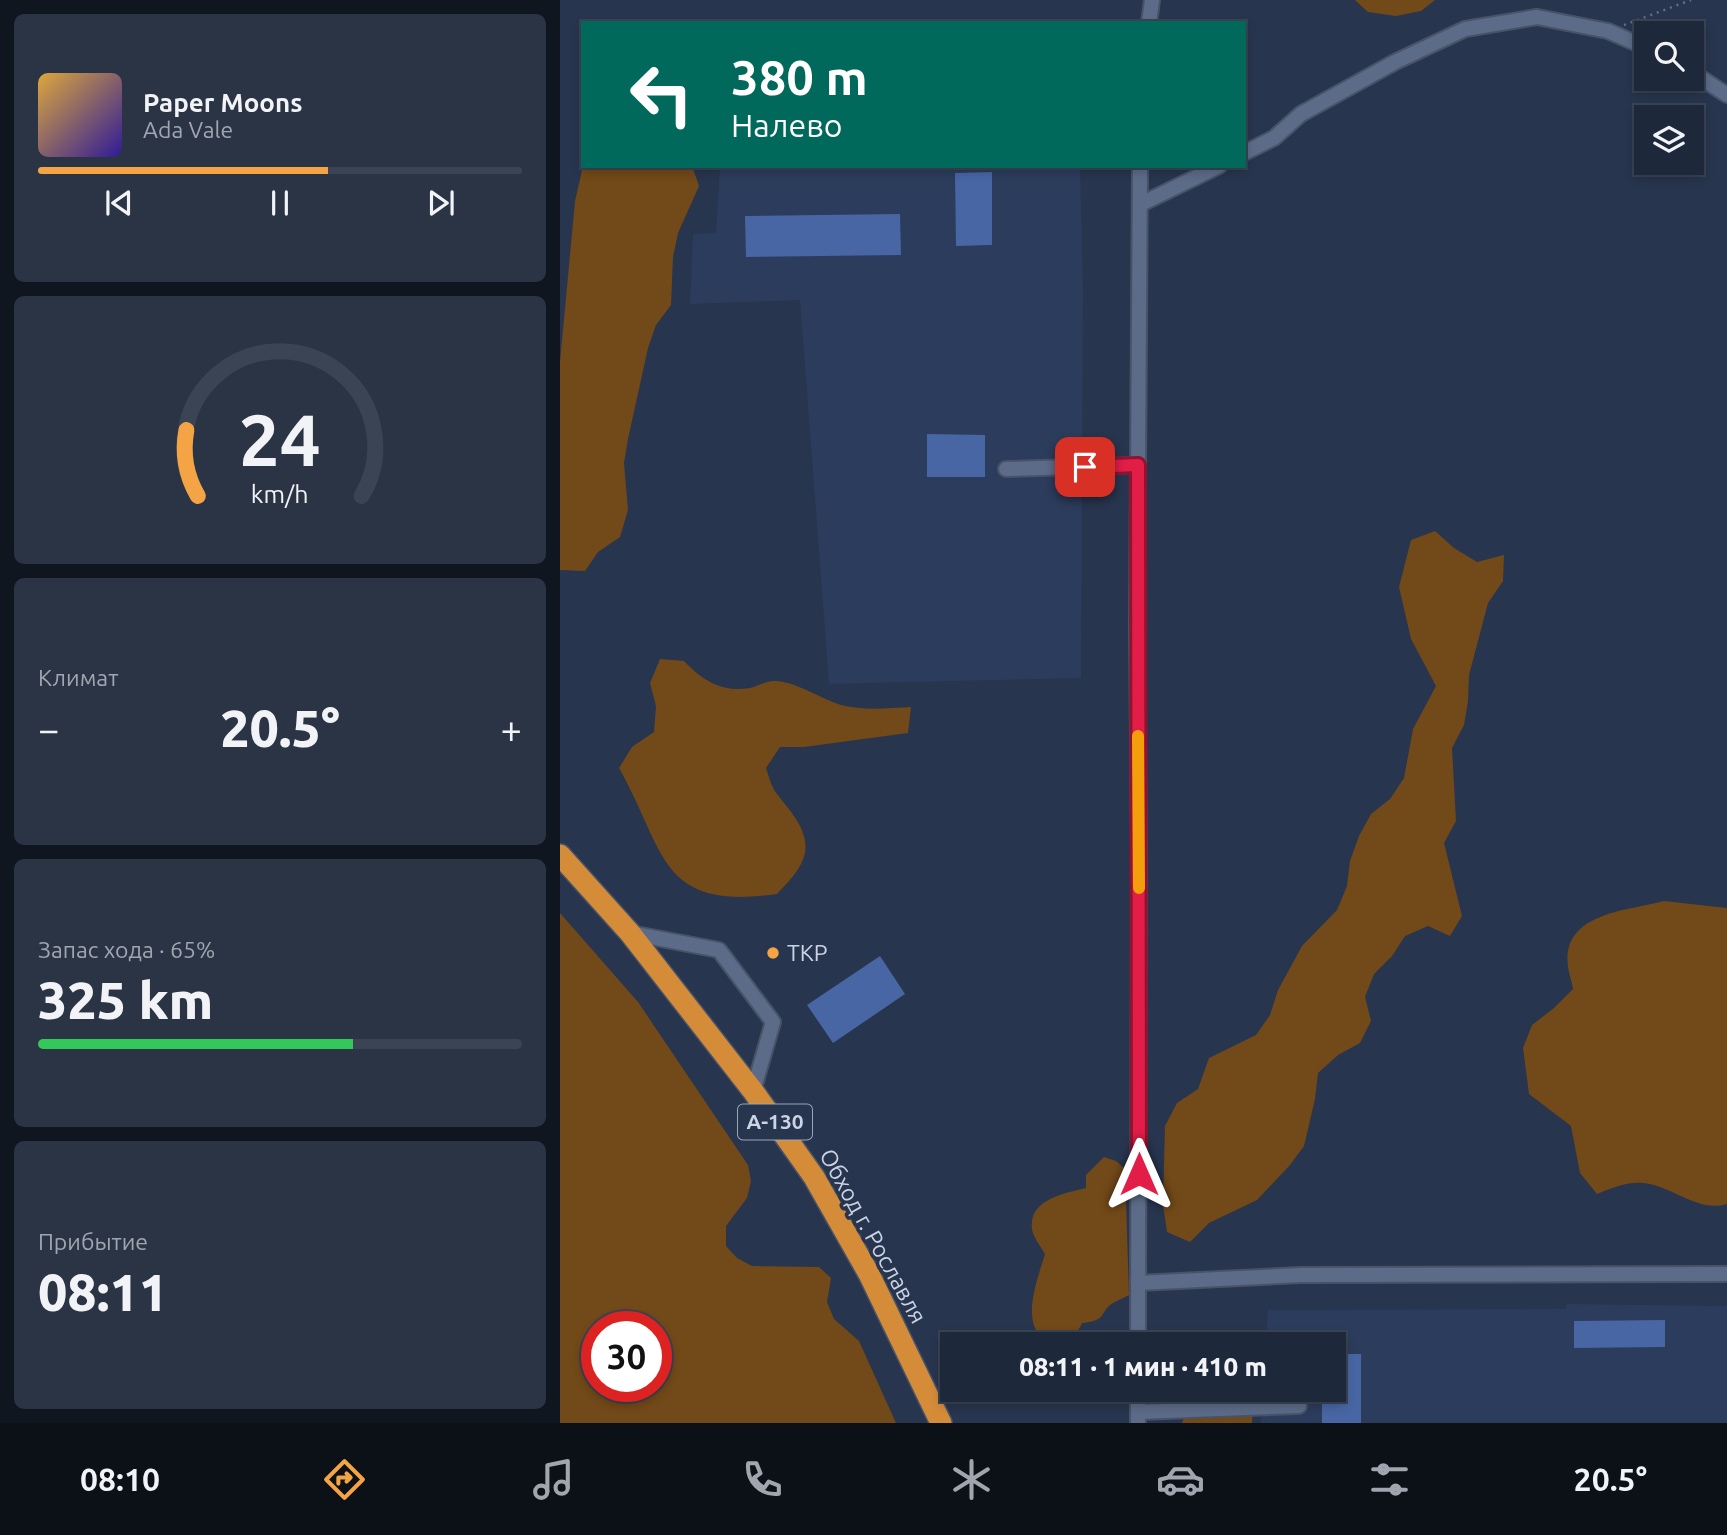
<!DOCTYPE html>
<html lang="ru">
<head>
<meta charset="utf-8">
<style>
  body { margin:0; font-family:Ubuntu,sans-serif; background:#2a3445; color:#f1f3f6; height:100vh; display:flex; flex-direction:column; font-size:26px; white-space:nowrap }
  * { box-sizing:border-box; margin:0 }
  p { font-size:23px; color:#a0a6af }
  .icon { flex:none; width:38px; height:38px; fill:none; stroke:currentColor; stroke-width:2; stroke-linecap:round; stroke-linejoin:round }
  .map { position:relative; flex:1; overflow:hidden }
  .side { display:flex; flex-direction:column; gap:14px; padding:14px; background:#101620; width:560px }
  .side>* { flex:none }
  .hud { position:absolute; left:21px; top:21px; width:665px; height:147px; border-radius:0px; box-shadow:0 4px 10px #0003,0 0 0 2px #3b4454; background:#00695c; color:#fff; overflow:hidden }
  .buttons { position:absolute; left:1074px; top:21px; display:grid; gap:14px }
  .buttons a { display:grid; place-items:center; width:70px; height:70px; border-radius:0px; background:#1d283a; box-shadow:0 4px 10px #0003,0 0 0 2px #3b4454; font-size:35px }
  .speed { position:absolute; left:21px; top:1311px; display:flex; gap:14px; font-size:35px; font-weight:700; text-align:center }
  .speed>* { display:grid; place-content:center; width:91px; height:91px; border-radius:50%; background:#1d283a; box-shadow:0 4px 10px #0003,0 0 0 2px #3b4454; line-height:1 }
  .speed .limit { border:10px solid #d22; background:#fff; color:#111 }
  .pin { position:absolute; display:grid; place-items:center; width:60px; height:60px; color:#fff; margin:-30px; border-radius:14px; box-shadow:0 4px 10px #0006 }
  .me { position:absolute; width:77px; margin:-38px; rotate:0deg; stroke-linejoin:round; filter:drop-shadow(0 0 5px #0008) }
  .turn { display:flex; align-items:center; gap:24px; height:147px; padding:0 35px; font-size:32px }
  .turn .icon { width:91px; height:91px; stroke-width:2.5 }
  .turn b { display:block; font-size:49px; line-height:60px }
  .big { font-size:52px; font-weight:800; line-height:1.1 }
  .side .widget { flex:1; display:flex; flex-direction:column; justify-content:center; gap:10px; min-width:0; padding:0 24px; border-radius:10px; background:#2a3445 }
  .side .dial { align-items:center; gap:0 }
  .dial svg { height:182px; overflow:visible; fill:none; stroke:#3b4454; stroke-width:7; stroke-linecap:round; text-anchor:middle }
  .dial text { fill:#f1f3f6; stroke:none }
  .song { display:flex; align-items:center; gap:21px }
  .cover { width:84px; height:84px; border-radius:10px; background:linear-gradient(135deg,hsl(40 70% 55%),hsl(250 70% 35%)) }
  .played { height:7px; border-radius:4px; background:linear-gradient(90deg,#f4a345 60%,#3b4454 60%) }
  .keys { display:flex; justify-content:space-around; direction:ltr }
  .heat { display:flex; justify-content:space-between; align-items:center; font-size:38px; direction:ltr }
  .charge { height:10px; border-radius:5px; background:linear-gradient(90deg,#34c759 65%,#3b4454 0) }
  .trip { position:absolute; left:380px; top:1332px; width:406px; height:70px; border-radius:0px; background:#1d283a; box-shadow:0 4px 10px #0003,0 0 0 2px #3b4454; font-weight:800; line-height:70px; text-align:center }
  .dock { display:flex; height:112px; justify-content:space-around; align-items:center; background:#0c1017; color:#a0a6af }
  .dock .icon { width:49px; height:49px }
  .dock .current { color:#f4a345 }
  .dock b { font-size:32px; color:#f1f3f6 }
  main { display:flex; flex:1; min-height:0 }
  .map>svg:first-child { display:block }
</style>
</head>
<body>
<main>
<section class="side">
<div class="widget">
<div class="song"><i class="cover"></i><div><b>Paper Moons</b><p>Ada Vale</p></div></div>
<div class="played"></div>
<div class="keys"><svg class="icon" aria-label="previous" viewBox="0 0 24 24"><path d="M18 5L8 12l10 7zM5 5v14"/></svg><svg class="icon" aria-label="pause" viewBox="0 0 24 24"><path d="M8 5v14M16 5v14"/></svg><svg class="icon" aria-label="next" viewBox="0 0 24 24"><path d="M6 5l10 7-10 7zM19 5v14"/></svg></div>
</div>
<div class="widget dial"><svg viewBox="0 0 100 80">
<path d="M14 69A42 42 0 1 1 86 69"/>
<path d="M14 69A42 42 0 0 1 9 40" stroke="#f4a345"/>
<text x="50" y="56" font-size="32" font-weight="700">24</text>
<text x="50" y="72" font-size="11">km/h</text>
</svg></div>
<div class="widget"><p>Климат</p>
<div class="heat"><a>−</a><b class="big">20.5°</b><a>+</a></div>
</div>
<div class="widget"><p>Запас хода · 65%</p><b class="big">325 km</b><div class="charge"></div></div>
<div class="widget"><p>Прибытие</p><b class="big">08:11</b></div>
</section>
<div class="map">
<svg width="1167" height="1423" viewBox="0 0 1167 1423">
  <rect width="100%" height="100%" fill="#27354e"/>
  <!-- built -->
  <g fill="#2c3c5c">
    <polygon points="160,166 520,166 523,288 521,678 269,684 240,300 130,304 133,234 156,233"/>
    <polygon points="1006,1304 1167,1306 1167,1423 701,1423 703,1390 774,1390 774,1344 706,1344 708,1310 1006,1309"/>
  </g>
  <!-- green -->
  <g fill="#724919" fill-rule="evenodd">
    <polygon points="795,0 875,0 861,11 836,16 808,12"/>
    <polygon points="23,166 132,166 139,186 118,233 113,257 111,305 96,325 88,348 68,439 64,463 68,510 60,537 38,552 25,571 0,570 0,362 15,201"/>
    <polygon points="875,531 894,548 917,562 944,555 943,581 928,603 909,675 908,701 904,725 892,748 896,821 884,843 902,916 890,936 868,926 845,936 832,956 814,974 805,997 811,1021 800,1043 778,1055 758,1073 755,1099 744,1146 730,1165 697,1200 649,1223 630,1242 607,1232 603,1205 605,1126 617,1103 638,1089 649,1058 696,1035 710,1015 718,990 742,946 777,910 787,886 790,861 799,836 811,814 830,799 844,778 853,729 876,686 851,639 839,587 851,540"/>
    <path d="M100,659L124,661C142,680 162,693 190,688C199,686 207,680 216,681C239,683 259,698 281,705C304,711 328,708 351,707L348,733L244,747H220L206,768C209,776 211,787 217,794C229,810 249,829 245,853C242,869 227,883 217,894C98,911 106,851 59,768L72,747L94,732L96,706L90,683Z"/>
    <path d="M1104,901L1167,908V1204C1138,1213 1112,1186 1084,1183C1067,1181 1052,1188 1037,1194L1020,1173L1011,1126L969,1094L963,1048L972,1025L994,1008L1013,989C1012,982 1009,974 1008,967C1001,912 1068,911 1104,901Z"/>
    <path d="M0,913L78,1002L188,1165L191,1181L187,1198L166,1226V1246L177,1258L192,1266L259,1267L271,1278L267,1302L274,1319L299,1341L336,1423H0ZM96,1326V1386H37V1326Z"/>
    <path d="M544,1157L556,1161L565,1169L569,1295C564,1298 558,1300 553,1303C538,1313 549,1320 522,1323C513,1344 488,1353 476,1330C465,1310 479,1274 485,1254C481,1247 473,1237 472,1229C468,1199 506,1193 526,1188V1175Z"/>
    <polygon points="612,1390 694,1390 692,1423 622,1423 626,1412"/>
  </g>
  <!-- building -->
  <g fill="#4766a3">
    <polygon points="432,172 432,245 396,246 395,173"/>
    <polygon points="340,214 341,255 186,257 185,216"/>
    <polygon points="367,434 425,435 425,477 367,477"/>
    <polygon points="320,956 345,994 273,1043 247,1005"/>
    <polygon points="1105,1320 1105,1347 1014,1348 1014,1321"/>
    <polygon points="774,1354 801,1354 801,1423 762,1423 762,1390 774,1390"/>
  </g>
  <g fill="none" stroke-linecap="round" stroke-linejoin="round">
    <defs>
      <g id="minor">
        <polyline points="589,23 592,0"/>
        <polyline points="1132,72 1167,95"/>
        <polyline points="684,153 714,138 741,114 835,62 905,29 977,17 1048,31 1087,48"/>
        <polyline points="581,204 659,166"/>
        <polyline points="446,469 578,465"/>
        <polyline points="70,933 159,950 213,1022 193,1091"/>
        <polyline points="578,1283 741,1275 1167,1274"/>
        <polyline points="578,1344 579,848 577,628 580,166"/>
        <polyline points="578,1412 739,1406"/>
        <polyline points="578,1423 578,1390"/>
      </g>
      <polyline id="highway" points="0,855 70,933 193,1091 254,1177 309,1274 381,1423"/>
    </defs>
    <!-- minor casing -->
    <use href="#minor" stroke="#485368" stroke-width="18"/>
    <!-- highway casing -->
    <use href="#highway" stroke="#485368" stroke-width="24"/>
    <!-- path -->
    <polyline stroke="#636f85" stroke-width="2.5" stroke-dasharray="2 5" stroke-linecap="butt" points="1064,25 1131,0"/>
    <!-- minor -->
    <use href="#minor" stroke="#5c6b88" stroke-width="14"/>
    <!-- highway -->
    <use href="#highway" stroke="#d48c39" stroke-width="21"/>
  </g>
  <g fill="none" stroke-linecap="round" stroke-linejoin="round">
    <defs>
      <polyline id="route" points="525,467 578,465 579,1174"/>
    </defs>
    <!-- route casing -->
    <use href="#route" stroke="#92132f" stroke-width="18"/>
    <!-- route -->
    <use href="#route" stroke="#e11d48" stroke-width="12"/>
    <!-- slow -->
    <polyline stroke="#f59e0b" stroke-width="12" points="578,736 579,888"/>
  </g>
  <!-- markers -->
  <circle fill="#f4a345" stroke="#27354e" stroke-width="2.5" cx="213" cy="953" r="7"/>
  <g text-anchor="middle" stroke-width="7" stroke-linejoin="round" paint-order="stroke">
    <!-- shield labels -->
    <rect fill="#27354e" stroke="#9aa4b7" stroke-width="2" x="178" y="1104.5" width="74" height="35" rx="5"/>
    <g font-size="21" font-weight="bold" fill="#cbd3e4">
      <text x="215" y="1129">А-130</text>
    </g>
    <!-- poi labels -->
    <g font-size="23" fill="#cbd3e4" stroke="#27354e" text-anchor="start">
      <text x="227" y="961">ТКР</text>
    </g>
    <!-- street labels -->
    <g font-size="23" fill="#cbd3e4" stroke="#27354e">
      <text transform="translate(313 1236) rotate(61)" y="8">Обход г. Рославля</text>
    </g>
  </g>
</svg>
<div class="buttons">
<a><svg class="icon" aria-label="search" viewBox="0 0 24 24"><circle cx="10" cy="10" r="6"/><path d="M15 15l6 6"/></svg></a>
<a><svg class="icon" aria-label="layers" viewBox="0 0 24 24"><path d="M12 4l9 5-9 5-9-5zM3 14l9 5 9-5"/></svg></a>
</div>
<div class="speed"><div class="limit">30</div></div>
<div class="pin" style="left:525px;top:467px;background:#d93025"><svg class="icon" aria-label="arrive" viewBox="0 0 24 24"><path d="M6 21V4h12l-3 4 3 4H6"/></svg></div>
<svg class="me" style="left:579px;top:1174px" viewBox="-20 -20 40 40"><path d="M0-17L14 15 0 8-14 15z" fill="#e11d48" stroke="#fff" stroke-width="4"/></svg>
<div class="trip">08:11 · 1 мин · 410 m</div>
<div class="hud">
<div class="turn"><svg class="icon" aria-label="left" viewBox="0 0 24 24"><path d="M17 20v-9H6M10 6l-5 5 5 5"/></svg><div><b>380 m</b>Налево</div></div>
</div>
</div>
</main>
<nav class="dock">
<b>08:10</b>
<svg class="icon current" aria-label="directions" viewBox="0 0 24 24"><path d="M12 3l9 9-9 9-9-9zM9 14v-3h6M13 9l2 2-2 2"/></svg>
<svg class="icon" aria-label="music" viewBox="0 0 24 24"><path d="M9 18V5l10-2v13"/><circle cx="6" cy="18" r="3"/><circle cx="16" cy="16" r="3"/></svg>
<svg class="icon" aria-label="phone" viewBox="0 0 24 24"><path d="M5 4h4l2 5-3 2q2 4 5 5l2-3 5 2v4C11 20 4 13 5 4z"/></svg>
<svg class="icon" aria-label="climate" viewBox="0 0 24 24"><path d="M12 3v18M4 7l16 10M4 17L20 7"/></svg>
<svg class="icon" aria-label="car" viewBox="0 0 24 24"><path d="M5 17H2v-5l4-1 3-4h7l3 4 3 1v5h-3M9 17h6M6 11h13"/><circle cx="7" cy="17" r="2"/><circle cx="17" cy="17" r="2"/></svg>
<svg class="icon" aria-label="filters" viewBox="0 0 24 24"><path d="M4 7h16M4 17h16"/><circle cx="9" cy="7" r="2"/><circle cx="15" cy="17" r="2"/></svg>
<b>20.5°</b>
</nav>
</body>
</html>
